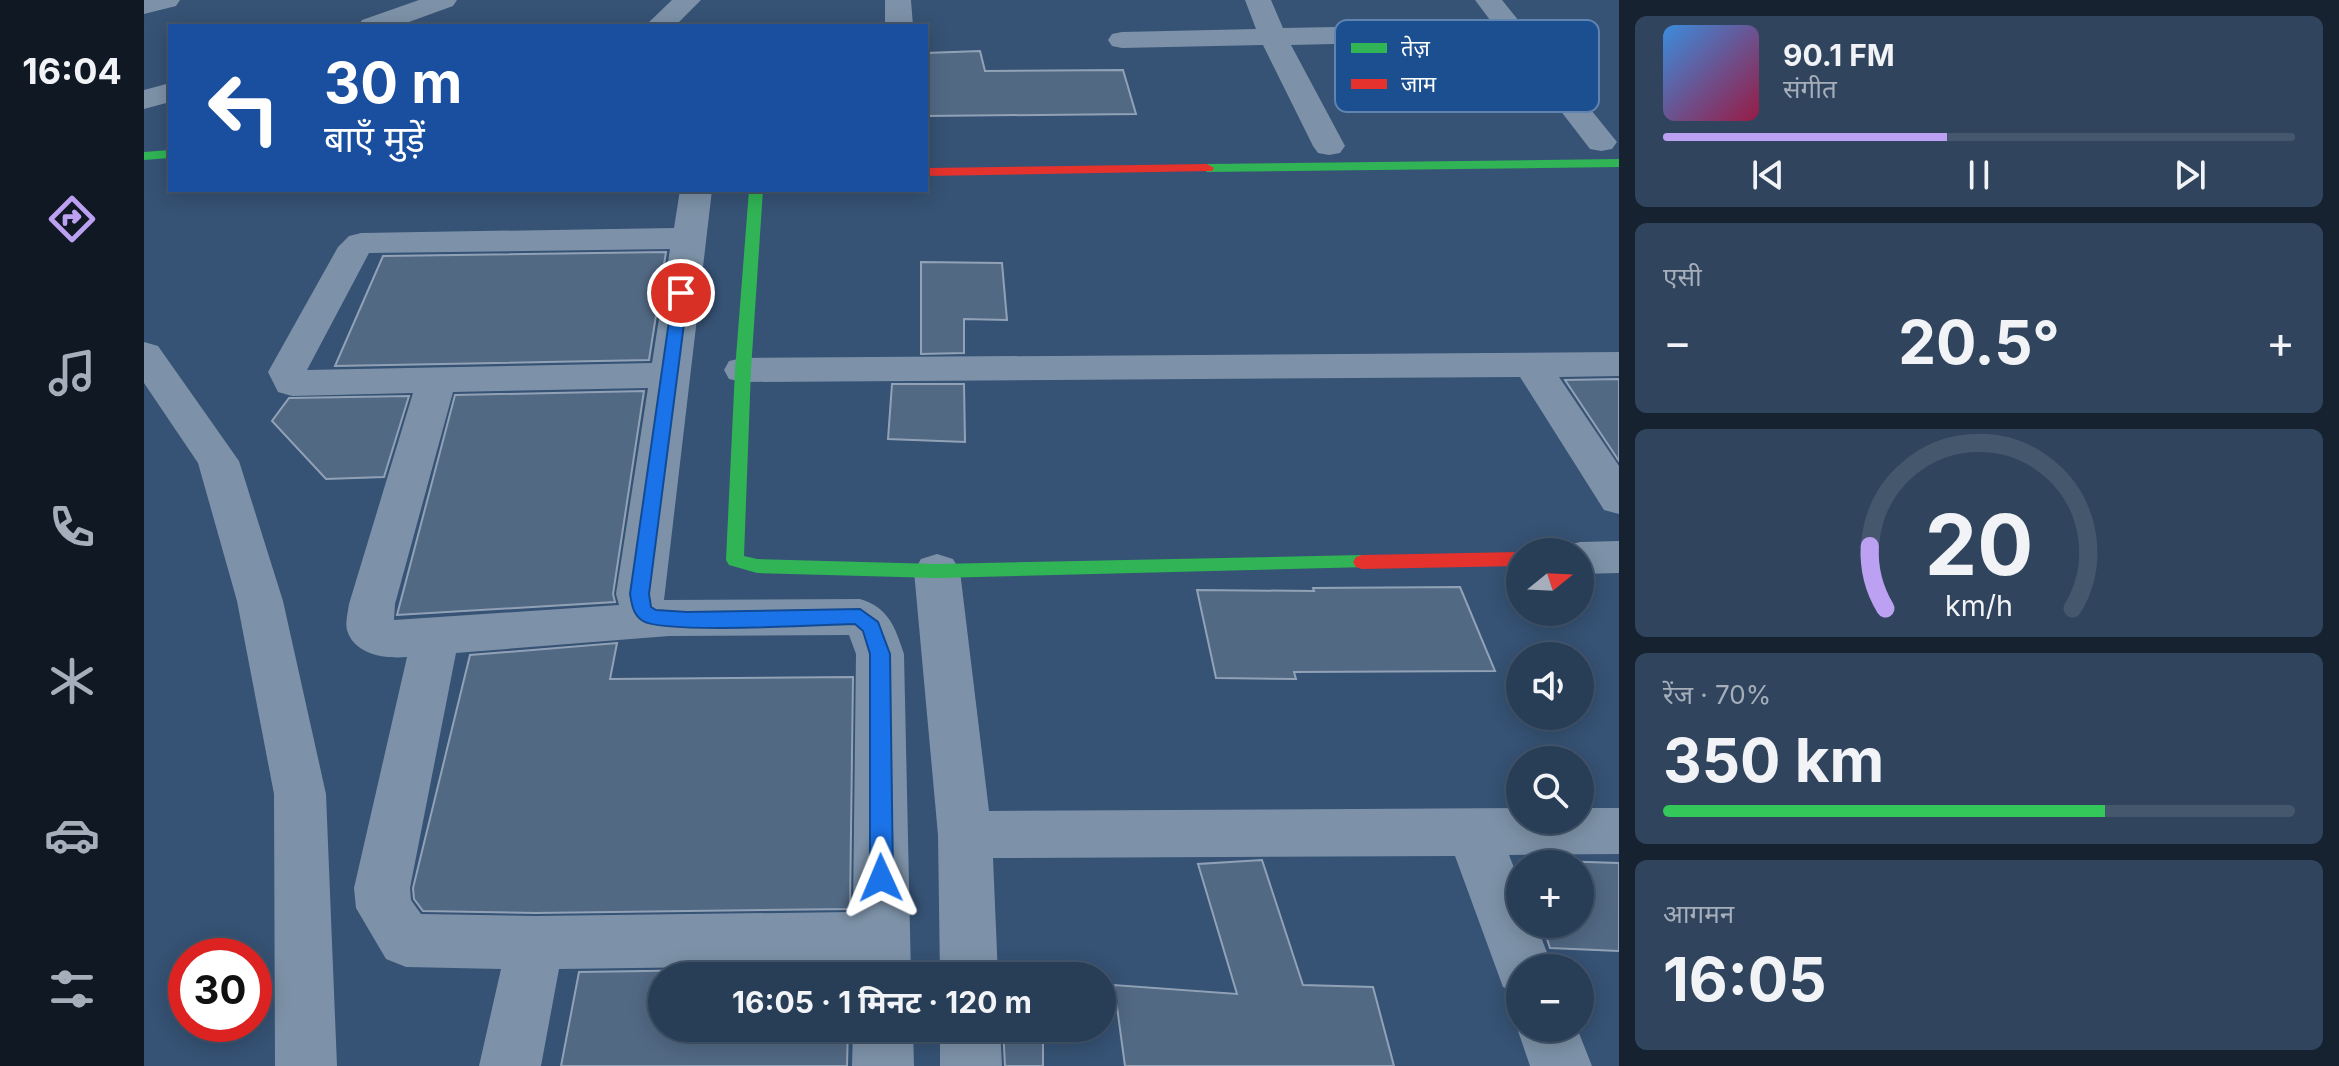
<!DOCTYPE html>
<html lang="hi">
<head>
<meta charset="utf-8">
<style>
  body { margin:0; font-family:Inter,"Noto Sans Devanagari",sans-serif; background:#30455d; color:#f1f3f6; height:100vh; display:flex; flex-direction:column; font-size:30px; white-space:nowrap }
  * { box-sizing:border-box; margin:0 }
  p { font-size:26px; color:#a5aeba }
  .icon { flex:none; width:44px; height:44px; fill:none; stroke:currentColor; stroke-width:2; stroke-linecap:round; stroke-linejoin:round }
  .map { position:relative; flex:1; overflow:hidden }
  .side { display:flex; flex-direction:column; gap:16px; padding:16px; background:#162230; width:720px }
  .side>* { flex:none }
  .top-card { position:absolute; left:24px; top:24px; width:760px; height:168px; border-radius:0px; box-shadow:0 4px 20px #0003,0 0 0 2px #44576d; background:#1a4fa0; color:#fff; overflow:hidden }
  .needle { width:52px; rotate:72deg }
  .fabs { position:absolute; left:1362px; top:538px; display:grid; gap:16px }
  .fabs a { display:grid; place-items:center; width:88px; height:88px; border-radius:50%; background:#283e57; box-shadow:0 4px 20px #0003,0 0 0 2px #44576d; font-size:40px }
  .speed { position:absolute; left:24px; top:938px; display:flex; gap:16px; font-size:40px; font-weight:700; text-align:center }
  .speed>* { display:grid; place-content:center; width:104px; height:104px; border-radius:50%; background:#283e57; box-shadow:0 4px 20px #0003,0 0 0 2px #44576d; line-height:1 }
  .speed .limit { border:12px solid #d22; background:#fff; color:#111 }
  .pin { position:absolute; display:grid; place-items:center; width:68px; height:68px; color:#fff; margin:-34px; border:4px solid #fff; border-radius:50%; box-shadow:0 2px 8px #0007 }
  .me { position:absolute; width:88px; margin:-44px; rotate:359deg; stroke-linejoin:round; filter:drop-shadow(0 0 6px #0008) }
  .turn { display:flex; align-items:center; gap:28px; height:168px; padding:0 24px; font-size:36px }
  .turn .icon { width:104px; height:104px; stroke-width:2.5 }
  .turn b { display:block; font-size:56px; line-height:68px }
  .big { font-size:60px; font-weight:700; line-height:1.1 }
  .side .card { flex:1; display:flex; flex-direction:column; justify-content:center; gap:12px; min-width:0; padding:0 28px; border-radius:12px; background:#30455d }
  .side .dial { align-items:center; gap:0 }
  .dial svg { height:208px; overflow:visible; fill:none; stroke:#44576d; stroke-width:7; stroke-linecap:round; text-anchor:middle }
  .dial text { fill:#f1f3f6; stroke:none }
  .song { display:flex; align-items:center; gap:24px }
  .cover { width:96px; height:96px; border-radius:12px; background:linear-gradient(135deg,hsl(210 70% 55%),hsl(340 70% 35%)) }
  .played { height:8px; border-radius:4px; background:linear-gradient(90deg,#bca0f2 45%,#44576d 45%) }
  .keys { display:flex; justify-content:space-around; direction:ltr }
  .heat { display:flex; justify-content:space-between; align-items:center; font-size:44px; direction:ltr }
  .charge { height:12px; border-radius:6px; background:linear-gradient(90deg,#34c759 70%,#44576d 0) }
  .trip { position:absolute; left:504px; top:962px; width:468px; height:80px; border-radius:40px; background:#283e57; box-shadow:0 4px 20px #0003,0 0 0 2px #44576d; font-weight:700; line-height:80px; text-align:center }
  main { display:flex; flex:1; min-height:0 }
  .menu { display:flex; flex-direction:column; width:144px; justify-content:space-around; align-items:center; background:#101923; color:#a5aeba }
  .menu .icon { width:56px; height:56px }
  .menu .selected { color:#bca0f2 }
  .menu b { font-size:36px; color:#f1f3f6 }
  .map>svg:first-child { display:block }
</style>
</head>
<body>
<main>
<nav class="menu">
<b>16:04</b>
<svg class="icon selected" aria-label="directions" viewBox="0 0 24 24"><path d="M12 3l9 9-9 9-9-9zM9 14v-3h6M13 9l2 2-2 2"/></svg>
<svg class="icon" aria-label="music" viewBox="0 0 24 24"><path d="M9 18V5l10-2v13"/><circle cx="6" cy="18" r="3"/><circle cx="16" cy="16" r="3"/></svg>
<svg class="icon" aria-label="phone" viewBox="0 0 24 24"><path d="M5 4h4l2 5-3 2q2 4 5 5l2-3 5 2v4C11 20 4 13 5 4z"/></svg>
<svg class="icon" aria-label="climate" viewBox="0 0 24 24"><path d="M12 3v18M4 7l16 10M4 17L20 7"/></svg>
<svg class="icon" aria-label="car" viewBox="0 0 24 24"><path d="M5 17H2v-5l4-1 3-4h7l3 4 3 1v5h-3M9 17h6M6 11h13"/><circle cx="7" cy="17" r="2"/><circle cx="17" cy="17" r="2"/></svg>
<svg class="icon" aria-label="filters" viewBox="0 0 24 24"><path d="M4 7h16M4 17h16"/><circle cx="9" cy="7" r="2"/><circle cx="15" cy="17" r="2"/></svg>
</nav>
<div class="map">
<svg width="1475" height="1066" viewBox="0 0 1475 1066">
  <rect width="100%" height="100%" fill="#365274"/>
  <!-- building -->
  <g fill="#526984" stroke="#92a2b6" stroke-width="2">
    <polygon points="836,51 841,71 979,70 992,114 782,116 782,53"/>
    <polygon points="522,252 505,360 191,366 239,256"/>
    <polygon points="777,262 858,263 863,320 820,319 820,353 777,354"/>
    <polygon points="1475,379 1475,461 1421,380"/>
    <polygon points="748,384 820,384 821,442 744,439"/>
    <polygon points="500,391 469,594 471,602 253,615 311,395"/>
    <polygon points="265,396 240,477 182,479 128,421 145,398"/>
    <polygon points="1316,587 1351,671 1150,672 1152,679 1072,678 1053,590 1170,591 1169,588"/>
    <polygon points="473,643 466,679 709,677 706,909 392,913 279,911 270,899 269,888 326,655"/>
    <polygon points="1118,860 1159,985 1229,987 1250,1066 981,1066 970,985 1093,994 1054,864"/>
    <polygon points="1377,860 1475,863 1475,951 1406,948 1398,924 1436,924 1436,864 1379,864"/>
    <polygon points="706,968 706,976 518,976 518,1028 704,1028 703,1066 417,1066 435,972"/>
    <polygon points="859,1028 899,1028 899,1066 861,1066"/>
  </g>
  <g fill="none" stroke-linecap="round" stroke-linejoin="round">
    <!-- street -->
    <g fill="#7d92a8" fill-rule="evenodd">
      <polygon points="0,0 36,0 32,6 0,14"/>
      <polygon points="275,0 313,0 309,6 254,26 214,26 218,20"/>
      <polygon points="528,0 557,0 531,26 501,26"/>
      <polygon points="741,0 767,0 769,26 741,26"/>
      <polygon points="1101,0 1127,0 1139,28 1349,24 1331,0 1358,0 1473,142 1468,149 1457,151 1446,149 1362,40 1147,45 1201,146 1196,153 1185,155 1174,153 1169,146 1119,45 978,48 968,46 964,40 968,34 978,32 1112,29"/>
      <polygon points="26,83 26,102 0,109 0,90"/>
      <path d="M536,190H568L520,600L716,599C745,608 751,627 760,654L767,976H709V965L415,969L397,1066H335L357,969L262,967L242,959L212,908L210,888L263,657C242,659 210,655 203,630C201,622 204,612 205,604L269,393L148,396L134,392L124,372L194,247L205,236L217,233L530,228ZM526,249L508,363L163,370L225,253ZM504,388L472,594L475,605L250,620L251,604L309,392ZM705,635L712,654L709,912L392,916L277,914L267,900L266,888L312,653L525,636Z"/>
      <polygon points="0,342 14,346 95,461 139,601 182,794 193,1066 131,1066 130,794 93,601 54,463 0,383"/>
      <polygon points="1475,352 1475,376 1415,377 1475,466 1475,514 1460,510 1376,377 599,382 585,379 580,370 585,361 599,358"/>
      <polygon points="1475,541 1475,573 1436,574 1436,552 1417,552 1420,546 1436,542"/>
      <polygon points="793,554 809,559 816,571 845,811 1376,808 1376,820 1436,820 1436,808 1475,808 1475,854 1365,855 1376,883 1376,924 1392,924 1409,968 1376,968 1376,994 1359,987 1311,856 849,858 854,976 796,976 794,835 770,571 777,559"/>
      <polygon points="1376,1021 1376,1028 1433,1028 1448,1066 1386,1066 1373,1028"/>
      <polygon points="709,1028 769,1028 770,1066 708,1066"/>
      <polygon points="796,1028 856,1028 858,1066 796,1066"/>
    </g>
    <!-- fast -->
    <g fill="#30b455" fill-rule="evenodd">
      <polygon points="26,150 26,158 0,160 0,152"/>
      <polygon points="1475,159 1475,167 1063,172 1056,168 1063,164"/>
      <polygon points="605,190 619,190 607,370 600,556 613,559 793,564 1218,555 1224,557 1227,562 1224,567 793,578 613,573 585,565 582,560 591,370"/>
    </g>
    <!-- jam -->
    <g fill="#e5322d" fill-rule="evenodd">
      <polygon points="1063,164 1070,168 1068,171 782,176 782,168"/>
      <polygon points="1376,552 1376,566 1218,569 1212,567 1209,562 1212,557 1218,555"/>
    </g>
  </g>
  <!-- route -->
  <path fill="#1a73e8" stroke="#114b97" stroke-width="2" d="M537,288L544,293L505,594L507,607L512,610L543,612L716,609L734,622L746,654L749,878L745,885L737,888L729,885L726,878V654L719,631L711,624C677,625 519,634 499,621C489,615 488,605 486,594L529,293Z"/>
  <!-- legend -->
  <rect x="1191" y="20" width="264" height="92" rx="12" fill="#1b4f8f" stroke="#5f84b1" stroke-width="2"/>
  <rect x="1207" y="43" width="36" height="10" fill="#30b455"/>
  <rect x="1207" y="79" width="36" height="10" fill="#e5322d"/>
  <g font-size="22" fill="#fff">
    <text x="1257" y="56">तेज़</text>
    <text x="1257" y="92">जाम</text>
  </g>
</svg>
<div class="fabs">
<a><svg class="needle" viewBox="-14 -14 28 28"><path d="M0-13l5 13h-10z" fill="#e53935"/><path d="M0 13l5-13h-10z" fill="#a5aeba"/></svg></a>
<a><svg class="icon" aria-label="sound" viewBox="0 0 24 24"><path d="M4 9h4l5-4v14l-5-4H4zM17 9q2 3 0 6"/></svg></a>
<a><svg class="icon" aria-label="search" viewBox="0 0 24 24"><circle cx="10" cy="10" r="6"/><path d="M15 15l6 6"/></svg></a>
<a>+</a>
<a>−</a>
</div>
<div class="speed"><div class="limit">30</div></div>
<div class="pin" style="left:537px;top:293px;background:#d93025"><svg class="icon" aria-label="arrive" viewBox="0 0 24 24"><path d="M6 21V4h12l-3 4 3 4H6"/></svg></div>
<svg class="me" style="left:737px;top:878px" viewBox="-20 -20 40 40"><path d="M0-17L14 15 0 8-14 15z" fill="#1a73e8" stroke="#fff" stroke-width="4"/></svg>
<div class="trip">16:05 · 1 मिनट · 120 m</div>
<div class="top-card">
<div class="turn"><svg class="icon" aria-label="left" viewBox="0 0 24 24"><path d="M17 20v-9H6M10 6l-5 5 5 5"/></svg><div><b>30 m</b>बाएँ मुड़ें</div></div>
</div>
</div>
<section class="side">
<div class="card">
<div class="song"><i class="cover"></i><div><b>90.1 FM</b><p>संगीत</p></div></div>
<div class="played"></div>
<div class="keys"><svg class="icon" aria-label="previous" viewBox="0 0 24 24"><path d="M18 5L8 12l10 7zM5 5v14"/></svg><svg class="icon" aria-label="pause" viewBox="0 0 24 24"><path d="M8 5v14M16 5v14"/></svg><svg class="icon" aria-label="next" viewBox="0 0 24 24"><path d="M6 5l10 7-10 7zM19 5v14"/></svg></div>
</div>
<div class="card"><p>एसी</p>
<div class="heat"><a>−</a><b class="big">20.5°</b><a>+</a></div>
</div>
<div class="card dial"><svg viewBox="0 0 100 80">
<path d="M14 69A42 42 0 1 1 86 69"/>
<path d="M14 69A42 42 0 0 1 8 45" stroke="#bca0f2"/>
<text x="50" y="56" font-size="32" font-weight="700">20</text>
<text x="50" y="72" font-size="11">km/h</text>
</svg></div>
<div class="card"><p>रेंज · 70%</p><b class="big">350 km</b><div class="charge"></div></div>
<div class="card"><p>आगमन</p><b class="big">16:05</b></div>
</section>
</main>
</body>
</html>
